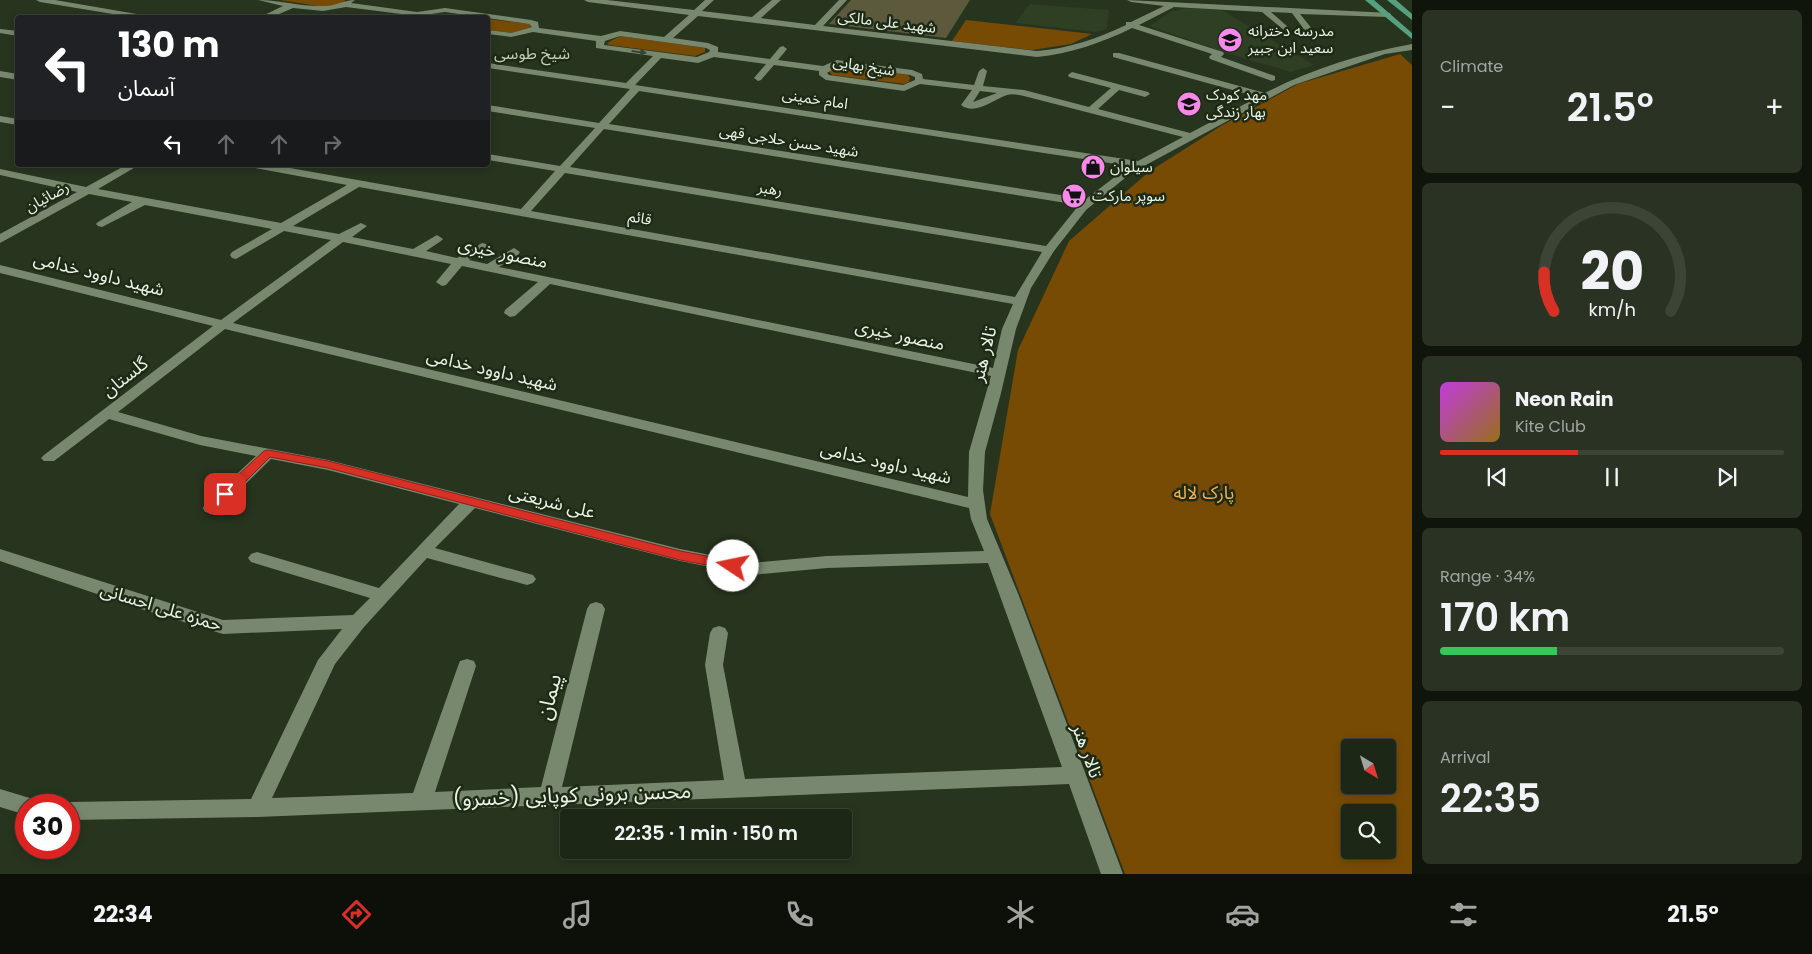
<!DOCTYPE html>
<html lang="en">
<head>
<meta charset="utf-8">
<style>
  body { margin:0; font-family:Poppins,"Noto Sans Arabic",sans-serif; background:#2a3323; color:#f1f3f6; height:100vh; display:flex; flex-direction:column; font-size:19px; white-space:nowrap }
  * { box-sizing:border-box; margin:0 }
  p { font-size:16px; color:#a0a5a1 }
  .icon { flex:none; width:28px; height:28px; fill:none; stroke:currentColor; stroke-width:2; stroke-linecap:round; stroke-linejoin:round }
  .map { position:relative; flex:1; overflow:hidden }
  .drawer { display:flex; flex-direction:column; gap:10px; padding:10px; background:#10150c; width:400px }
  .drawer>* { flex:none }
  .guide { position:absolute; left:15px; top:15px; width:475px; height:152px; border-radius:5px; box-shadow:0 2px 8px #0003,0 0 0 1px #3b4435; background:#202124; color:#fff; overflow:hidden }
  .needle { width:32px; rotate:142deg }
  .fabs { position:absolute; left:1341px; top:739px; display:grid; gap:10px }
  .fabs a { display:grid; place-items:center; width:55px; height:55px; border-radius:5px; background:#1d2716; box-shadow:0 2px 8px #0003,0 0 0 1px #3b4435; font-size:25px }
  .speed { position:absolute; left:15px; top:794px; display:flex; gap:10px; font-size:25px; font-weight:700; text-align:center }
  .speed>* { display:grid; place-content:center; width:65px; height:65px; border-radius:50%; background:#1d2716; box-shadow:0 2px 8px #0003,0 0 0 1px #3b4435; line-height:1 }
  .speed .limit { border:8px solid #d22; background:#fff; color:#111 }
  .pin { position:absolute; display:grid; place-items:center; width:42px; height:42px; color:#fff; margin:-21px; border-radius:10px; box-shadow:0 2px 8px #0006 }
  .me { position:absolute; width:55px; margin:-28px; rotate:281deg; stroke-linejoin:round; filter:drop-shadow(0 0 4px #0008) }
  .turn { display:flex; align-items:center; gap:18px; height:105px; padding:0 20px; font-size:22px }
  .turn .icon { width:65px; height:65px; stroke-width:2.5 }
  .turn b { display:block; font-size:35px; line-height:42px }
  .lanes { display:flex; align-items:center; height:48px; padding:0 20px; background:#0003; justify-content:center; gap:25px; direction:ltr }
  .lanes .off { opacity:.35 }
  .big { font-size:38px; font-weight:600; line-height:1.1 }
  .drawer .tile { flex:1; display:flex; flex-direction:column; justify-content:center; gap:8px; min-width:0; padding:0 18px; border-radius:8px; background:#2a3323 }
  .drawer .dial { align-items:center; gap:0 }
  .dial svg { height:130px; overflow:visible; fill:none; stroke:#3b4435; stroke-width:7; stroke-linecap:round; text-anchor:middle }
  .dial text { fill:#f1f3f6; stroke:none }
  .song { display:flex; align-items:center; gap:15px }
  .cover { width:60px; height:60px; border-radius:8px; background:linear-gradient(135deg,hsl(290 70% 55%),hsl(40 70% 35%)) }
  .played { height:5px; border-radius:2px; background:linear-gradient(90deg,#d93025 40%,#3b4435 40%) }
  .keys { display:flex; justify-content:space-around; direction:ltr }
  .heat { display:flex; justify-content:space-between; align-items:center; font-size:28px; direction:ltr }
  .charge { height:8px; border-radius:4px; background:linear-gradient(90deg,#34c759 34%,#3b4435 0) }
  .trip { position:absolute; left:560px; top:809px; width:292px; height:50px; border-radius:5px; background:#1d2716; box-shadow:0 2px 8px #0003,0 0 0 1px #3b4435; font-weight:600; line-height:50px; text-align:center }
  .dock { display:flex; height:80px; justify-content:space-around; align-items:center; background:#0c1009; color:#a0a5a1 }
  .dock .icon { width:35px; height:35px }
  .dock .on { color:#d93025 }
  .dock b { font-size:22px; color:#f1f3f6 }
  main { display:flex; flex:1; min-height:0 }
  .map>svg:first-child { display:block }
</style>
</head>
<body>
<main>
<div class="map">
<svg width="1412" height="874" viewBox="0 0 1412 874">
  <rect width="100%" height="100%" fill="#27341e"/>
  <!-- built -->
  <g fill="#2e3f23">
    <polygon points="1030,4 1109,10 1107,29 1096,32 1015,23"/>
    <polygon points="1187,8 1222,10 1314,65 1291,72 1226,53 1150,26 1170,12"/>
  </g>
  <!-- green -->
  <g fill="#784b05" fill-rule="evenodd">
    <polygon points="280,0 345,0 344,3 331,8"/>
    <polygon points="488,19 529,24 531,27 511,33 488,30"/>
    <polygon points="966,20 1092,34 1071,44 1032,50 952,41"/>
    <polygon points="620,36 705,48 705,52 695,56 609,45 607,43"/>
    <path d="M1400,54L1412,65V874H1125L990,514L1018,350L1069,241L1150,171L1221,126L1298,84ZM1350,748H1388V785H1350ZM1388,812V850H1350V812Z"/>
    <polygon points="838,66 908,75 910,78 909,82 904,84 832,75 829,71"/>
  </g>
  <!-- building -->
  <polygon fill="#5c593d" points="851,0 970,0 946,38 829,24"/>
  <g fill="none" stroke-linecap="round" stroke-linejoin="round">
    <!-- minor -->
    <g fill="#78886f" fill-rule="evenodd">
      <polygon points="36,0 55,0 160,18 137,18 40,2"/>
      <path d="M258,0C281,0 302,7 325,6C336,6 344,0 355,0L351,3L417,12L445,8L531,20L538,22L539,28L601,36L620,31L664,37L689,15L588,2L584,0H607L694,10L705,0H714L702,11L752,17L772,0H781L761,18L815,25L839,0H847L823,26L1037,51C1067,49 1099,38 1126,25V22H1131L1164,6L1131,2L1127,0L1390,13L1391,15L1387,17L1300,14L1313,30L1309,32H1306L1292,13L1271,12L1288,27L1289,29L1285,31L1262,12L1174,7L1139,25L1223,52L1224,54L1221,57L1275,76V80L1272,81L1210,59L1209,57L1212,54L1132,28C1104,42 1069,54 1037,57L698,16L673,38L708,43L718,47V52L770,59L780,47L783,46L787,49L778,60L823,66L837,60L912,70L922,74L923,79L974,85L979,71L983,68L987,71L983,86L1024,90L1089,107L1111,88L1069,77L1068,75L1072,72L1148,92L1150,94L1145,97L1119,90L1098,109L1190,133L1258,97L1113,57V53H1119L1265,93C1309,70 1363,53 1412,44V50L1385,54L1294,85L1131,173L1086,210L1054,251L1031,288L1016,329L1001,393L985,452L983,490L987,519L1019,596L1123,874H1101L1069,784L257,817L69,820V805H61L69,802L251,799L318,660L342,629L223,634L141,609L0,561V549L223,620L353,615L370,598L251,562L248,558L251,554L257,552L379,588L459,504L328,470L271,459L217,512L211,513L205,512L203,508L205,504L256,456L200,445L109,419L54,461H44L41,458L44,455L213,326L0,273V265L221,320L331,240L284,231L236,259L232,258L230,255L232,252L272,229L145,205L102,227L98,226L96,224L98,222L132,202L89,194L0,243V234L77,192L0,175V169L86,187L126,165H139L98,189L281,223L347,185L255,168L250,165H273L521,209L555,171L488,160V154L560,166L595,128L488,111V105L599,123L630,89L488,68V63L626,83L653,56L596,48V41L533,32L511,37L488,34V30L511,33L532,27L529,24L445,12L417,16L346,7L323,11L293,8L270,18H258L283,6ZM620,36L706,48L710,50L709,52L697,57L604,45L605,41ZM714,57L766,64L754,78L758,81L761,80L774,65L819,71V75L826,80L904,91L920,84L972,90L961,105C975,116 994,99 1007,95C1012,93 1019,95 1024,96L1183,137L1138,161L635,85L661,58L698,63ZM838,66L910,75L915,77V80L903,85L829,75L827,73ZM639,91L1129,166L1086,199L609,124ZM980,91L997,93L973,102ZM604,129L1079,205L1046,246L570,167ZM565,173L1042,252L1015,297L531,211ZM359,187L1013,304L1002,329L993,368L499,267L518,255L520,252L514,248L487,264L469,260L486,250L488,247L486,244L482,243L457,258L426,251L441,241L443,239L437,235L413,249L352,237L367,226L361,223L339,234L293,226ZM343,242L451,264L436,282L442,286L446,285L462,266L538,282L505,310L504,313L510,317L515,316L550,284L991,376L969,452L968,497L233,323ZM225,329L969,508L971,519L984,551L827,556L751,563L680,549L328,460L201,436L118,412ZM475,508L680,561L751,575L827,568L988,563L1062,767L745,779L723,665L728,633L725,628L719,626L713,628L710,633L705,665L724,780L562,787L605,609L602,604L596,602L590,604L587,609L541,787L435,792L476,666L474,661L467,659L460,661L458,666L413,793L272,798L335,664L364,627L427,558L527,585L533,583L536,579L533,575L435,548Z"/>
      <polygon points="0,29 18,31 18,36 0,33"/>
      <polygon points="0,71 18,74 18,80 0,77"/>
      <polygon points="0,116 18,119 18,125 0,122"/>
      <polygon points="0,789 33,799 36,805 26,805 26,815 0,807"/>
    </g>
    <!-- major -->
    <g fill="#55a17f" fill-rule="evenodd">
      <polygon points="1365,0 1374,0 1412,33 1412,39"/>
      <polygon points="1387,0 1396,0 1412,14 1412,20"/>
    </g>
  </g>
  <!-- one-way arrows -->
  <defs><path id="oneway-solid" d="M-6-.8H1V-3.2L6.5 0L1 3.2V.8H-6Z" transform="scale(1.25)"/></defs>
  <use fill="#384630" href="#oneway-solid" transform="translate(639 52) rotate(7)"/>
  <!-- route -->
  <polygon fill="#d93025" stroke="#8d1f18" points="268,450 328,461 680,551 733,561 738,562 740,566 738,569 733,570 680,560 328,468 270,457 230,497 221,497 219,494 221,491 264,451"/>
  <!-- icons -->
  <defs>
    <symbol id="school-disc" viewBox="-11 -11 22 22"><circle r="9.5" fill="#f888ea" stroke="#1d2a15"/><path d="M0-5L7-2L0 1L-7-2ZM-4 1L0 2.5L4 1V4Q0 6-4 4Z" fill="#111"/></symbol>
    <symbol id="shop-disc" viewBox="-11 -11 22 22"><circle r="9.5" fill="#f888ea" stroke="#1d2a15"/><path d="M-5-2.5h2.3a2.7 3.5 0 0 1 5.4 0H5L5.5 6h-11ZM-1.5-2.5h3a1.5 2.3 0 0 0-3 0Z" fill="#111"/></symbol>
    <symbol id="supermarket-disc" viewBox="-11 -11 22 22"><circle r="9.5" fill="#f888ea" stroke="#1d2a15"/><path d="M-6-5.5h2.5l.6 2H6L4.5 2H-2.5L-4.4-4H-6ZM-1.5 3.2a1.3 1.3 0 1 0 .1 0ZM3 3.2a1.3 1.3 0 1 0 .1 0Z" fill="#111"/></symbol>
  </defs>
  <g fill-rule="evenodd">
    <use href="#school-disc" x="1216" y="26" width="28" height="28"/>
    <use href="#school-disc" x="1175" y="90" width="28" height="28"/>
    <use href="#shop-disc" x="1079" y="153" width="28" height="28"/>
    <use href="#supermarket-disc" x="1060" y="182" width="28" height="28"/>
  </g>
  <g text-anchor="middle" stroke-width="5" stroke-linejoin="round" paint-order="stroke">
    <!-- far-street labels -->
    <g font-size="15" fill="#eaf3e5" stroke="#1d2a15">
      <text transform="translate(887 22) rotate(7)" y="5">شهید علی مالکی</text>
      <text transform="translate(864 66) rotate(9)" y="5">شیخ بهایی</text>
      <text transform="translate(815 99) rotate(9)" y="5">امام خمینی</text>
      <text transform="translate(789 141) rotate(9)" y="5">شهید حسن حلاجی قهی</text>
      <text transform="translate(770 189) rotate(9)" y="5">رهبر</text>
      <text transform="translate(47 197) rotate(-29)" y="5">رضائیان</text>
      <text transform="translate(640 218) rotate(10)" y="5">قائم</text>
    </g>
    <!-- far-poi labels -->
    <g font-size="15" fill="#eaf3e5" stroke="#1d2a15" text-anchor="start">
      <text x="1248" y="36">مدرسه دخترانه<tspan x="1248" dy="17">سعید ابن جبیر</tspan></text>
      <text x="1206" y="100">مهد کودک<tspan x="1206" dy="17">بهار زندگی</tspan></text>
      <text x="1110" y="172">سیلوان</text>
      <text x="1092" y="201">سوپر مارکت</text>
    </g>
    <!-- far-neighbourhood labels -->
    <g font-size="16" fill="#c1d2b6" stroke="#1d2a15">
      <text x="532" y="59">شیخ طوسی</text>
    </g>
    <!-- street labels -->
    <g font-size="18" fill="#eaf3e5" stroke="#1d2a15">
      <text transform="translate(503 253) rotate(12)" y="6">منصور خیری</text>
      <text transform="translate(99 274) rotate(14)" y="6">شهید داوود خدامی</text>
      <text transform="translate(900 335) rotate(12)" y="6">منصور خیری</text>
      <text transform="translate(984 354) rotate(-76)" y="6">تالار هنر</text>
      <text transform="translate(492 370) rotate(13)" y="6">شهید داوود خدامی</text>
      <text transform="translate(125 377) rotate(-38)" y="6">گلستان</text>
      <text transform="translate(886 463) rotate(13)" y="6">شهید داوود خدامی</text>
      <text transform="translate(552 502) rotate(14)" y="6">علی شریعتی</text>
      <text transform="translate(161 607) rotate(17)" y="6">حمزه علی احسانی</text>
      <text transform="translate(1087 751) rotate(70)" y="6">تالار هنر</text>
    </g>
    <!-- park labels -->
    <g font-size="18" fill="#faae50" stroke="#1d2a15">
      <text x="1204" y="499">پارک لاله</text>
    </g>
    <!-- near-street labels -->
    <g font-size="21" fill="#eaf3e5" stroke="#1d2a15">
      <text transform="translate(549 697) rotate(-76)" y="7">پیمان</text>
      <text transform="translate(572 795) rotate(-2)" y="7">محسن برونی کوپایی (خسرو)</text>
    </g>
  </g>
</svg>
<div class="fabs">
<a><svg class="needle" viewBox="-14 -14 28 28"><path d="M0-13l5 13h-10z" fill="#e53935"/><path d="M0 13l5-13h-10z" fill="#a0a5a1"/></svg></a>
<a><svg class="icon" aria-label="search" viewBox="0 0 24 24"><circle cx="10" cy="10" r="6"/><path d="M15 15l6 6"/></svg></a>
</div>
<div class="speed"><div class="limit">30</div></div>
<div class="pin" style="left:225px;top:494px;background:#d93025"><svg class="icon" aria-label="arrive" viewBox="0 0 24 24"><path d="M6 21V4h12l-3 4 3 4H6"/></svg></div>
<svg class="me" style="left:733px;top:566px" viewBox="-20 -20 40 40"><circle r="19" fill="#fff"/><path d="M0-13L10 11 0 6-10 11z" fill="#d93025"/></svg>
<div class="trip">22:35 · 1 min · 150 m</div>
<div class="guide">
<div class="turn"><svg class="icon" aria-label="left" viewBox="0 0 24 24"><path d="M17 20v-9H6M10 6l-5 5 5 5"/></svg><div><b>130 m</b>آسمان</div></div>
<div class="lanes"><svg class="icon" aria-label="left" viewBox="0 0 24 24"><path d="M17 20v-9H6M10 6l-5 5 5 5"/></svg><svg class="icon off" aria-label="ahead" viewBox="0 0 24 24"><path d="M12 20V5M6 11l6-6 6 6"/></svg><svg class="icon off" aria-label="ahead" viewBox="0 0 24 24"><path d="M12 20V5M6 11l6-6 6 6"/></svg><svg class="icon off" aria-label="right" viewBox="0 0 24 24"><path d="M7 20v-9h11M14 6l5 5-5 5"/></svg></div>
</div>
</div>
<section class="drawer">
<div class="tile"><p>Climate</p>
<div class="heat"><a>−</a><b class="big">21.5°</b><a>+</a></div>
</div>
<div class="tile dial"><svg viewBox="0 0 100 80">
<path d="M14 69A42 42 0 1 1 86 69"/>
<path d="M14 69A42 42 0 0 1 8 45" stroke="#d93025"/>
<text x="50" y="56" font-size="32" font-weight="700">20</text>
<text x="50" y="72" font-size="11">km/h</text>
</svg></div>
<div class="tile">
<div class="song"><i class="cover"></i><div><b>Neon Rain</b><p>Kite Club</p></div></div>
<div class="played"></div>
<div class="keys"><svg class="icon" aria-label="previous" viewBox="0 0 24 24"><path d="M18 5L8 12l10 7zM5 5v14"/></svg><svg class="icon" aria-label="pause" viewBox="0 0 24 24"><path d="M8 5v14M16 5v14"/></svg><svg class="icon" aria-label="next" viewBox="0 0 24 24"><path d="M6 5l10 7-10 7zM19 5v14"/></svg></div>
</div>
<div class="tile"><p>Range · 34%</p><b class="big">170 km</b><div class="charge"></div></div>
<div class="tile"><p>Arrival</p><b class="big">22:35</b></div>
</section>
</main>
<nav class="dock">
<b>22:34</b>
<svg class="icon on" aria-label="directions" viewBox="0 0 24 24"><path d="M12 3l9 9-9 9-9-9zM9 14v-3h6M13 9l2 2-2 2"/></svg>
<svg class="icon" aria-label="music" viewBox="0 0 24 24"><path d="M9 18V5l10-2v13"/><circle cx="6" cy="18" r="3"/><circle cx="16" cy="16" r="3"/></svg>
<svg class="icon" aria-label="phone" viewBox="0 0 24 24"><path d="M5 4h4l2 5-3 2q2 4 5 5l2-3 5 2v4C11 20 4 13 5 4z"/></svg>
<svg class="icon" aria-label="climate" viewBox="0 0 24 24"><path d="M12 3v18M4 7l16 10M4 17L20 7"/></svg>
<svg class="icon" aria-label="car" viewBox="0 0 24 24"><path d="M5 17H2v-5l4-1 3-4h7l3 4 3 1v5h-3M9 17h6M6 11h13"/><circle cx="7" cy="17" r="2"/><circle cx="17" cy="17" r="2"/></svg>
<svg class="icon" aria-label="filters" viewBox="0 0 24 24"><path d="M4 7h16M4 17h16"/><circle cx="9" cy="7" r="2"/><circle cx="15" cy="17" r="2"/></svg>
<b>21.5°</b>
</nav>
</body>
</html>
